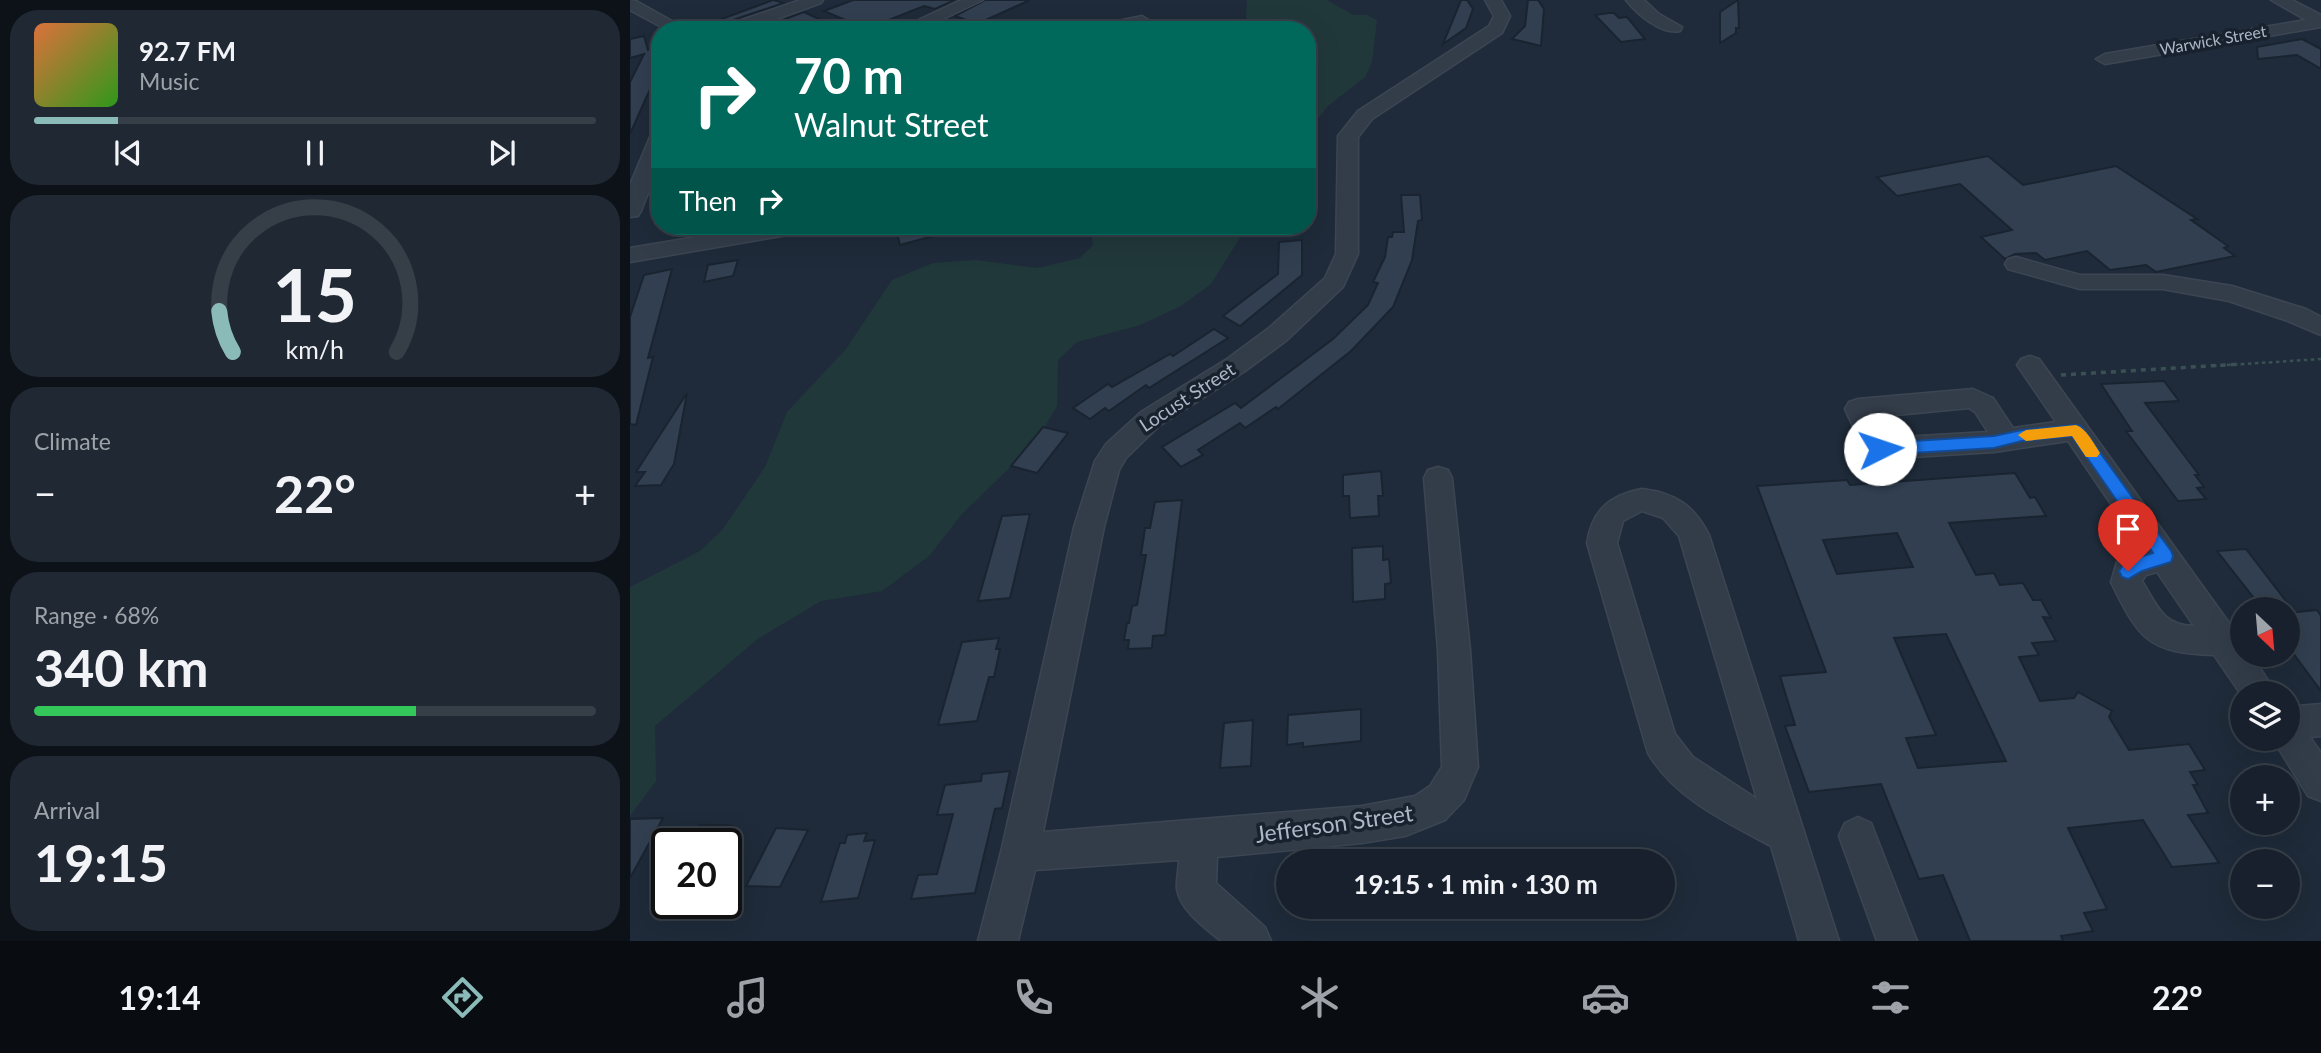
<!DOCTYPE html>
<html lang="en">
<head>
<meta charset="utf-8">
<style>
  body { margin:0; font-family:Lato,sans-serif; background:#202834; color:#f1f3f6; height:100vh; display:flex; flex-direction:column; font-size:26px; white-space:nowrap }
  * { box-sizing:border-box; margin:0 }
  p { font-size:23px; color:#9ea3a9 }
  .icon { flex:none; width:38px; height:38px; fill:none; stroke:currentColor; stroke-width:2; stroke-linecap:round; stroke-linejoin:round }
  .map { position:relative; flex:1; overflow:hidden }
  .side { display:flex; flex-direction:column; gap:10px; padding:10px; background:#0d1218; width:630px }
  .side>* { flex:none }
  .hud { position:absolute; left:21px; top:21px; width:665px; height:214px; border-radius:28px; box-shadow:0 7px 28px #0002,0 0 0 2px #363e48; background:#00695c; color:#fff; overflow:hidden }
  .needle { width:46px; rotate:154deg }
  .fabs { position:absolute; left:1600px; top:597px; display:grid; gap:14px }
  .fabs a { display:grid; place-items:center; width:70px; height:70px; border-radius:50%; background:#17202c; box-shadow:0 7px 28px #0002,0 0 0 2px #363e48; font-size:35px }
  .speed { position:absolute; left:21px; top:828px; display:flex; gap:14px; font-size:35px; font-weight:700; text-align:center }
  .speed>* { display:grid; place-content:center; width:91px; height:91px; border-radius:50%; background:#17202c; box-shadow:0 7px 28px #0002,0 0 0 2px #363e48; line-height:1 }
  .speed .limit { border:4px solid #111; border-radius:10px; background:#fff; color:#111 }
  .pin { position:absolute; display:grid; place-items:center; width:60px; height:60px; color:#fff; margin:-72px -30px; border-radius:50% 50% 50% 0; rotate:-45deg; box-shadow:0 0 7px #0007 }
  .pin .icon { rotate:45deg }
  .me { position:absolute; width:77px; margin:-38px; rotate:86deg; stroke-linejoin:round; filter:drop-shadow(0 0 5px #0008) }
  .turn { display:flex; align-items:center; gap:24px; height:147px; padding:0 28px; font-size:32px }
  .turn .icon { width:91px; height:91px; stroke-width:2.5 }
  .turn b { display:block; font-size:49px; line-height:60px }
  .then { display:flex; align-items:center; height:66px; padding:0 28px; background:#0003; gap:14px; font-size:26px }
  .big { font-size:52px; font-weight:700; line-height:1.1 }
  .side .card { flex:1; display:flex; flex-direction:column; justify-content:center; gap:10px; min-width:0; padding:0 24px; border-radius:28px; background:#202834 }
  .side .dial { align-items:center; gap:0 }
  .dial svg { height:182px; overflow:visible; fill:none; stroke:#363e48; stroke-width:7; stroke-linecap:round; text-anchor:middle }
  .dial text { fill:#f1f3f6; stroke:none }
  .song { display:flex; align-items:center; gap:21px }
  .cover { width:84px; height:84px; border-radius:10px; background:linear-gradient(135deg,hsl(20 70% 55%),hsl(110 70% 35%)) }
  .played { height:7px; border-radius:4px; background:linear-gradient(90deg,#8bbbb9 15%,#363e48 15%) }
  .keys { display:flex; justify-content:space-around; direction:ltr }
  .heat { display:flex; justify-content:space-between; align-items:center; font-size:38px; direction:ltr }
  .charge { height:10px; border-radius:5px; background:linear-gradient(90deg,#34c759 68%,#363e48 0) }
  .trip { position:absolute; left:646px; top:849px; width:399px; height:70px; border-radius:35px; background:#17202c; box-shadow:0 7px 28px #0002,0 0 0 2px #363e48; font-weight:700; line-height:70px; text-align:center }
  .tabs { display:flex; height:112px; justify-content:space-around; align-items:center; background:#090d12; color:#9ea3a9 }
  .tabs .icon { width:49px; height:49px }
  .tabs .active { color:#8bbbb9 }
  .tabs b { font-size:32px; color:#f1f3f6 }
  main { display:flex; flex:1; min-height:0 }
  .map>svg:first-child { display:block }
</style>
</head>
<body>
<main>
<section class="side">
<div class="card">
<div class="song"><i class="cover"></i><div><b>92.7 FM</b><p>Music</p></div></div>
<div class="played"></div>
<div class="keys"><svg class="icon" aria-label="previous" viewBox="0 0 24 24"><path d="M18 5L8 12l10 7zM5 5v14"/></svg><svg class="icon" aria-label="pause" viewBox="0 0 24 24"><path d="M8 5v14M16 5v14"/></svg><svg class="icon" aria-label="next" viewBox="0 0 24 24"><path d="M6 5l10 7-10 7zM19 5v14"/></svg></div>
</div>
<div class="card dial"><svg viewBox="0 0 100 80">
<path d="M14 69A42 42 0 1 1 86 69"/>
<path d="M14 69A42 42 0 0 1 8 51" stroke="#8bbbb9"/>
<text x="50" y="56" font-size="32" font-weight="700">15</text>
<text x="50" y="72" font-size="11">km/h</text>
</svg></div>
<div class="card"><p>Climate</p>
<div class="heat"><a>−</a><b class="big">22°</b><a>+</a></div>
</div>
<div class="card"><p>Range · 68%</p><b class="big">340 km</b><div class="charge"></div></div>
<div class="card"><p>Arrival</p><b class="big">19:15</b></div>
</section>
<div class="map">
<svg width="1691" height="941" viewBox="0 0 1691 941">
  <rect width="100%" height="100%" fill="#1f2b3a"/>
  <!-- green -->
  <g fill="#21383b">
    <polygon points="617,0 697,0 723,15 737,15 747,20 742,62 735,77 698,106 677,132 677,30 630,30 616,18"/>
    <polygon points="460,226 628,226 611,236 581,284 551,306 510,325 447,342 428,360 427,406 406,442 332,514 299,556 252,591 191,601 129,638 25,726 26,781 0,816 0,587 70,551 93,529 135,467 157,412 216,349 262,280 303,263 346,260 407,268 450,258 463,245"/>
  </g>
  <!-- building -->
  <g fill="#313f51" stroke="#1a2430" stroke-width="2" fill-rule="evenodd">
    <polygon points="143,0 154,3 94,23 89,20"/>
    <polygon points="223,0 325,0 305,9 294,6 236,29 194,11"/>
    <polygon points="355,0 400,0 347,24 325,16"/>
    <polygon points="831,0 837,0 843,9 836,28 813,44"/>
    <polygon points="898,0 908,0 914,9 911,46 882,39 895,26"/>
    <polygon points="1108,0 1109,28 1106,28 1106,33 1090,43 1090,12"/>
    <polygon points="174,12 193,21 172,30 125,30"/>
    <polygon points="979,13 984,13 989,18 997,17 1015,39 991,42 965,15"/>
    <polygon points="14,36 18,50 30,47 30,67 0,134 0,82 14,54 0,58 0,39"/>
    <polygon points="1672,39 1691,49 1691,69 1667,55 1628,59 1627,47"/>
    <polygon points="1358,156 1393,185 1486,166 1567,219 1561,220 1598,246 1594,248 1605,256 1526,272 1516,265 1480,270 1457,251 1415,260 1406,253 1385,254 1375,259 1351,237 1382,230 1330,184 1267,196 1247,177"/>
    <polygon points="771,195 790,195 792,220 788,221 782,260 763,307 721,351 648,409 646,407 615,428 610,423 568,450 573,455 551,467 532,447 605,403 611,408 703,339 738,305 748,283 743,282 755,257 758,237 762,237 763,232 774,232"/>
    <polygon points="278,226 321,226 322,231 270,245 266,229"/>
    <polygon points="672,240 672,275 610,326 593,316 648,274 649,242"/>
    <polygon points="108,260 103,276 74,282 78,265"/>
    <polygon points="42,269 18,358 23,357 6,425 0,424 0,317 14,275"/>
    <polygon points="584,329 598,338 519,388 516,385 479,411 475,408 460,419 443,408 478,384 482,387 540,354 543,356"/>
    <polygon points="1534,381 1549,401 1515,403 1569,475 1565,475 1574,487 1567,488 1576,499 1548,501 1496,431 1502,431 1471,384"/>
    <polygon points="57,393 44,464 31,485 5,486 15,472 6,472"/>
    <polygon points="413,427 438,433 407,473 381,466"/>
    <polygon points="751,471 753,496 748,496 749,516 720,518 719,496 713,496 713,475"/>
    <path d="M1385,473L1400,498L1405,497L1416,516L1319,523L1346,575L1364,573L1370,585L1393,583L1403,600H1411L1421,618L1413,617L1426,641L1402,643L1409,655L1389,657L1410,701L1444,698L1448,692L1482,711L1479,717L1499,750L1559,744L1575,770L1560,772L1568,785H1563L1578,813L1558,815L1589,863L1542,867L1513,820L1438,828L1477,909L1454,913L1463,931L1431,936L1433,941H1340L1313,875L1289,879L1251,784L1179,792L1155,726L1165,725L1150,676L1196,672L1127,486L1217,480L1220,485ZM1267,533L1283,567L1207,574L1193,540ZM1316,634L1376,761L1288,768L1276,738L1306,735L1264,638Z"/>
    <polygon points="552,500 535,635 523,636 522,648 498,649 499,640 494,640 497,623 499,623 502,606 507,605 516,555 511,555 515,528 520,528 525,502"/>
    <polygon points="400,514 380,598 348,601 372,516"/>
    <polygon points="753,546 753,560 759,559 761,583 755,584 755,599 723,602 722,548"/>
    <polygon points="1616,549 1659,605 1631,607 1587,551"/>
    <polygon points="1687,610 1691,616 1691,691 1657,645 1657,613"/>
    <polygon points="369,638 366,649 370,649 364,677 359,677 347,721 308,725 332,642"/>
    <polygon points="731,709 731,741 673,747 673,743 657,745 658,715"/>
    <polygon points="623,720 621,766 590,768 594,723"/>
    <polygon points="380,771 372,808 365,809 345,893 281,899 288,875 307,874 323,814 307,815 315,785 351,781 352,774"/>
    <polygon points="33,818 0,878 0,819"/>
    <polygon points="69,825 96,825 103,826 94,844 60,844"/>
    <polygon points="146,828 178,830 150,887 116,886"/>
    <polygon points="237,833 234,841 245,840 228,898 191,902 210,843 215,843 217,835"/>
  </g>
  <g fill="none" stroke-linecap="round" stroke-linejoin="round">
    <defs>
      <g id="minor">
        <polygon points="0,0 6,1 58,30 37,30 0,10"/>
        <polygon points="170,0 193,0 191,3 117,30 92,30 94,26"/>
        <polygon points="331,0 353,0 290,30 267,30"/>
        <path d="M855,0H871L880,16L872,33L742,119L728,137V254L713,287L657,340L615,371L529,426L496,458L489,470L474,527L413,832L732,806L785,796L800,786L812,767L808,650L794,478L798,470L808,467L818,470L822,478L840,650L848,767L834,800L815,820L775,836L732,843L587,857L586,883L635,927L641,941H591C575,928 550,910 547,889C546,880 549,869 549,860L405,870L388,941H348L371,852L444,527L465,461L476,444L511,412L597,359L639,328L695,278L706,254L708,136L728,111L859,26L864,16Z"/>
        <path d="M996,0H1014L1029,14L1052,27L1050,31C1031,35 1007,14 996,0Z"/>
        <polygon points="1641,0 1662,0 1691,15 1691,27 1475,64 1466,59 1475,54 1676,20"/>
        <polygon points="512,16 520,21 518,25 494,30 462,30 464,26"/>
        <polygon points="30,131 30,162 11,211 8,216 0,217 0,185 20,137"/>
        <polygon points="132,226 180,226 177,231 169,233 0,262 0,248"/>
        <polygon points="1386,257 1450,275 1533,275 1602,286 1676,309 1691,317 1691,335 1658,321 1599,301 1533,289 1450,289 1378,269 1375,264 1378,259"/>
        <path d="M1400,356L1409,359L1612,641V654H1621L1646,693H1612V696L1584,655C1518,653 1509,639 1481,582L1487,562L1513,551L1438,441L1364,452L1250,459L1235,452L1215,409L1219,402L1228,399L1343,389L1363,398L1383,428L1426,422L1387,365L1391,359ZM1339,408L1345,412L1358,432L1255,438L1245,417ZM1527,572L1564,626C1532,625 1527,605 1512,581L1516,575Z"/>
        <path d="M1012,489C1045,493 1064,505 1079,535L1209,941H1169L1141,846C1096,822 1044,798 1018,753L957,543C962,510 980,495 1012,489ZM1012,511L1033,518L1049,536L1127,799L1063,757L1045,734L987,543L993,521Z"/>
        <polygon points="1691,704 1691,736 1680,737 1691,753 1691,801 1678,796 1642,738 1657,738 1657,707"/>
        <polygon points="1228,817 1241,823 1287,941 1247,941 1209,836 1215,823"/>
      </g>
    </defs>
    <!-- minor casing -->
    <use href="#minor" stroke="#3c4653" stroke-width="3"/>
    <!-- path-far1 -->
    <polyline stroke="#3a5153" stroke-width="2.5" stroke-dasharray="3.5 3.5" stroke-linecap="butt" points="1583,366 1691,359"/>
    <!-- path -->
    <polyline stroke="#3a5153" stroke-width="3.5" stroke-dasharray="5 5" stroke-linecap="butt" points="1431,375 1611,364"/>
    <!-- minor -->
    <use href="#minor" fill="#333d4a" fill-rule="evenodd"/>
  </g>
  <!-- route -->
  <path fill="#1a73e8" stroke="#114b97" stroke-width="2" d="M1446,425L1451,426L1541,551L1543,556L1541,562L1512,571L1498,579L1492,577L1489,571C1495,559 1510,557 1523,553L1442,436L1392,441L1364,448L1250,455L1243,449L1250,443L1364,436L1392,430Z"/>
  <!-- slow -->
  <path fill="#f59e0b" d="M1446,425C1456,428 1464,444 1470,453L1467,457H1456L1442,436L1396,441L1388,435L1396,430Z"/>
  <g text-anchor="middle" stroke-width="7" stroke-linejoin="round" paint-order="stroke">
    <!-- far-street labels -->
    <g font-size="16" fill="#adb7c7" stroke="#18222e">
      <text transform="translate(1583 40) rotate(-10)" y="6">Warwick Street</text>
    </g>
    <!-- street labels -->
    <g font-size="19" fill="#adb7c7" stroke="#18222e">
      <text transform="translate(557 397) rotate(-33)" y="7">Locust Street</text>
    </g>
    <!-- near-street labels -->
    <g font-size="23" fill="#adb7c7" stroke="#18222e">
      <text transform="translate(704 824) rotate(-8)" y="8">Jefferson Street</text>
    </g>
  </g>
</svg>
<div class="fabs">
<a><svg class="needle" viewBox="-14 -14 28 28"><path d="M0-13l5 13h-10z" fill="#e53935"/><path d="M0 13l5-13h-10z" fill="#9ea3a9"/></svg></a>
<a><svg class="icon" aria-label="layers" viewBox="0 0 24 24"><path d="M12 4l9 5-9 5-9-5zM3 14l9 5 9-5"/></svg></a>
<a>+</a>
<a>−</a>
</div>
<div class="speed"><div class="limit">20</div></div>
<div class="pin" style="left:1498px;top:571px;background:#d93025"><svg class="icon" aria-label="arrive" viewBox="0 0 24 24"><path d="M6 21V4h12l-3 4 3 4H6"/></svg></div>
<svg class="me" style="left:1250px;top:449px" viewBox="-20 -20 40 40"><circle r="19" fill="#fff"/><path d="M0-13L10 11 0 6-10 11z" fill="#1a73e8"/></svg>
<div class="trip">19:15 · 1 min · 130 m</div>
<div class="hud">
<div class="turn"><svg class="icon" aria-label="right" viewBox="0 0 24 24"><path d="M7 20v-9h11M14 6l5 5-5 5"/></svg><div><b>70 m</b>Walnut Street</div></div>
<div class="then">Then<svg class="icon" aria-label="right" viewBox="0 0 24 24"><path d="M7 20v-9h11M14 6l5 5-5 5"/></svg></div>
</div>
</div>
</main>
<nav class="tabs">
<b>19:14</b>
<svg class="icon active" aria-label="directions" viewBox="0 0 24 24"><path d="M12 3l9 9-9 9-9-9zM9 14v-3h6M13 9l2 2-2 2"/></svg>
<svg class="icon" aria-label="music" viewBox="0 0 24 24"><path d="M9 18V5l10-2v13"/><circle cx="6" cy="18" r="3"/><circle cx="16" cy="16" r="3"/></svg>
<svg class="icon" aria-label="phone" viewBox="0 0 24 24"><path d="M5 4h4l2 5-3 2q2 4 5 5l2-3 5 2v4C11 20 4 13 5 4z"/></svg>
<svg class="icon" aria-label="climate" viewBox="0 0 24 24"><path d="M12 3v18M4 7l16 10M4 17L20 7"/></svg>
<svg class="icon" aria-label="car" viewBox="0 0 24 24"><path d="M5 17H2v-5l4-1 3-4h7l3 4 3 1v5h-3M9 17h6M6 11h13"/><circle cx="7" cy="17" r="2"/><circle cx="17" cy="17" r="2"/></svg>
<svg class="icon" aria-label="filters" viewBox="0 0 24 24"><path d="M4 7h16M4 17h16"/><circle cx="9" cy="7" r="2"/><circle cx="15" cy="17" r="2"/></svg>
<b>22°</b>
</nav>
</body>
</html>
